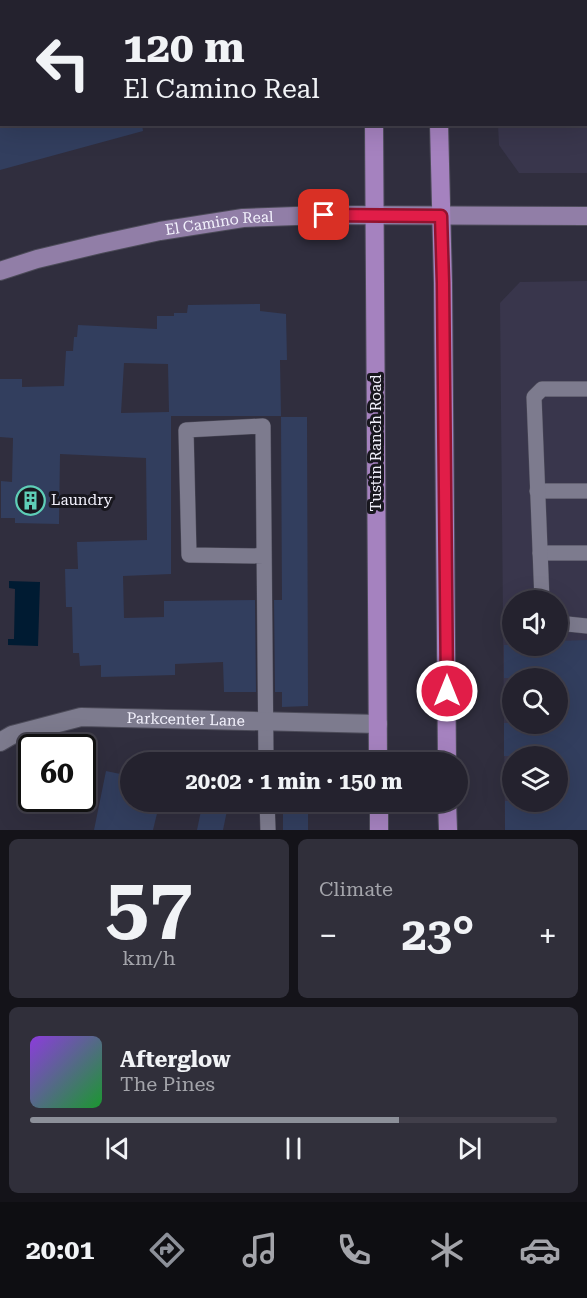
<!DOCTYPE html>
<html lang="en">
<head>
<meta charset="utf-8">
<style>
  body { margin:0; font-family:"Roboto Serif",serif; background:#302f3a; color:#f1f3f6; height:100vh; display:flex; flex-direction:column; font-size:22px; white-space:nowrap }
  * { box-sizing:border-box; margin:0 }
  p { font-size:20px; color:#a3a4aa }
  .icon { flex:none; width:33px; height:33px; fill:none; stroke:currentColor; stroke-width:2; stroke-linecap:round; stroke-linejoin:round }
  .map { position:relative; height:830px; overflow:hidden }
  .drawer { display:flex; flex-direction:column; gap:9px; padding:9px; background:#141319; flex:1 }
  .drawer>* { flex:none }
  .guide { position:absolute; left:0px; top:0px; width:588px; height:126px; box-shadow:0 6px 24px #0002,0 0 0 2px #413f4a; background:#24222e; color:#f1f3f6; overflow:hidden }
  .buttons { position:absolute; left:502px; top:590px; display:grid; gap:12px }
  .buttons a { display:grid; place-items:center; width:66px; height:66px; border-radius:50%; background:#24222e; box-shadow:0 6px 24px #0002,0 0 0 2px #413f4a; font-size:30px }
  .speed { position:absolute; left:18px; top:734px; display:flex; gap:12px; font-size:30px; font-weight:700; text-align:center }
  .speed>* { display:grid; place-content:center; width:78px; height:78px; border-radius:50%; background:#24222e; box-shadow:0 6px 24px #0002,0 0 0 2px #413f4a; line-height:1 }
  .speed .limit { border:3px solid #111; border-radius:9px; background:#fff; color:#111 }
  .pin { position:absolute; display:grid; place-items:center; width:51px; height:51px; color:#fff; margin:-26px; border-radius:12px; box-shadow:0 3px 9px #0006 }
  .me { position:absolute; width:66px; margin:-33px; rotate:0deg; stroke-linejoin:round; filter:drop-shadow(0 0 4px #0008) }
  .turn { display:flex; align-items:center; gap:21px; height:126px; padding:0 24px; font-size:27px }
  .turn .icon { width:78px; height:78px; stroke-width:2.5 }
  .turn b { display:block; font-size:42px; line-height:51px }
  .big { font-size:45px; font-weight:700; line-height:1.1 }
  .drawer .card { flex:1; display:flex; flex-direction:column; justify-content:center; gap:9px; min-width:0; padding:0 21px; border-radius:9px; background:#302f3a }
  .drawer .dial { align-items:center; gap:0 }
  .dial b { font-size:78px; line-height:1 }
  .song { display:flex; align-items:center; gap:18px }
  .cover { width:72px; height:72px; border-radius:9px; background:linear-gradient(135deg,hsl(270 70% 55%),hsl(130 70% 35%)) }
  .played { height:6px; border-radius:3px; background:linear-gradient(90deg,#8c9099 70%,#413f4a 70%) }
  .keys { display:flex; justify-content:space-around; direction:ltr }
  .heat { display:flex; justify-content:space-between; align-items:center; font-size:33px; direction:ltr }
  .drawer .tiles { flex:1; display:grid; gap:9px; grid-template-columns:1fr 1fr }
  .card:last-child { grid-column:span 2 }
  .trip { position:absolute; left:120px; top:752px; width:348px; height:60px; border-radius:30px; background:#24222e; box-shadow:0 6px 24px #0002,0 0 0 2px #413f4a; font-weight:700; line-height:60px; text-align:center }
  .tab-bar { display:flex; height:96px; justify-content:space-around; align-items:center; background:#0e0e12; color:#a3a4aa }
  .tab-bar .icon { width:42px; height:42px }
  .tab-bar .current { color:#8c9099 }
  .tab-bar b { font-size:27px; color:#f1f3f6 }
  .map>svg:first-child { display:block }
</style>
</head>
<body>
<div class="map">
<svg width="587" height="830" viewBox="0 0 587 830">
  <rect width="100%" height="100%" fill="#302e3e"/>
  <!-- built -->
  <g fill="#39364c" fill-rule="evenodd">
    <polygon points="497,0 587,0 587,173 519,173 499,145 498,125 586,124 586,2"/>
    <path d="M587,281V830H505L500,303L520,282ZM513,600H558V645H513ZM513,678H558V723H513ZM513,756H558V801H513Z"/>
  </g>
  <!-- water -->
  <polygon fill="#001b32" points="9,581 40,582 38,646 8,645 8,639 14,639 15,589 9,588"/>
  <!-- building -->
  <g fill="#323e5e" fill-rule="evenodd">
    <polygon points="0,124 142,124 143,131 0,170"/>
    <path d="M260,304V311L286,314L287,360H280L281,416H171V574L123,576L124,618L164,617V601L255,600L256,692H224L223,662L175,664V675L101,677V665L80,666L79,653H73L72,607H66L65,569H78L77,542L147,540L146,458L60,454L59,524L15,523V518H1V481L12,482L13,438L0,437V379H22V387L64,386L66,351H73L74,337H77L78,325L157,329V316H174V313H187L188,305ZM124,363L168,364L169,412L121,413Z"/>
    <polygon points="281,417 307,417 308,706 282,707 282,692 275,692 274,600 282,600"/>
    <polygon points="587,640 587,830 505,830 505,801 558,801 558,756 504,756 504,723 558,723 558,678 504,678 504,645 558,645 558,641"/>
    <polygon points="106,771 130,776 130,801 160,801 153,830 94,830"/>
    <polygon points="203,801 229,801 223,830 197,830"/>
    <rect x="283" y="801" width="25" height="29"/>
  </g>
  <g fill="none" stroke-linecap="round" stroke-linejoin="round">
    <defs>
      <g id="service">
        <polyline points="537,491 587,491"/>
        <polyline points="540,553 587,553"/>
        <polyline points="264,556 189,555 186,430 263,426 266,762"/>
        <polyline points="542,600 534,397 542,389 587,389"/>
        <polyline points="558,623 587,626"/>
        <polyline points="267,801 268,830"/>
      </g>
      <g id="minor">
        <polyline points="52,0 52,2"/>
        <polyline points="204,2 204,0"/>
        <polyline points="0,57 2,56"/>
        <path id="s1" d="M0,742L12,735L81,717L378,724"/>
      </g>
      <g id="secondary">
        <path id="s2" d="M0,271L37,259L100,244L160,231L243,218L324,215L587,216"/>
      </g>
      <g id="primary">
        <polyline points="374,2 374,0"/>
        <polyline points="440,2 440,0"/>
        <polyline points="374,124 378,762"/>
        <polyline points="439,124 443,283 447,762"/>
        <polyline points="379,801 379,830"/>
        <polyline points="447,801 448,830"/>
      </g>
    </defs>
    <!-- service casing -->
    <use href="#service" stroke="#4c4b59" stroke-width="16"/>
    <!-- minor casing -->
    <use href="#minor" stroke="#4c4b59" stroke-width="20"/>
    <!-- secondary casing -->
    <use href="#secondary" stroke="#4c4b59" stroke-width="20"/>
    <!-- primary casing -->
    <use href="#primary" stroke="#4c4b59" stroke-width="20"/>
    <!-- service -->
    <use href="#service" stroke="#7d7b8e" stroke-width="15"/>
    <!-- minor -->
    <use href="#minor" stroke="#7d7b8e" stroke-width="18"/>
    <!-- secondary -->
    <use href="#secondary" stroke="#917ea7" stroke-width="18"/>
    <!-- primary -->
    <use href="#primary" stroke="#a582bf" stroke-width="18"/>
  </g>
  <g fill="none" stroke-linecap="round" stroke-linejoin="round">
    <defs>
      <polyline id="route" points="324,215 441,216 443,283 447,691"/>
    </defs>
    <!-- route casing -->
    <use href="#route" stroke="#92132f" stroke-width="15"/>
    <!-- route -->
    <use href="#route" stroke="#e11d48" stroke-width="10"/>
  </g>
  <!-- icons -->
  <defs>
    <symbol id="building-ring" viewBox="-11 -11 22 22"><circle r="9.5" fill="#18171e" stroke="#5eceb7" stroke-width="1.5"/><path d="M-4-6H4V6H1V3H-1V6H-4ZM-2.5-4.3h1.7v1.8h-1.7ZM.8-4.3h1.7v1.8H.8ZM-2.5-1h1.7V.8h-1.7ZM.8-1h1.7V.8H.8Z" fill="#5eceb7"/></symbol>
  </defs>
  <g fill-rule="evenodd">
    <use href="#building-ring" x="14" y="484" width="33" height="33"/>
  </g>
  <g text-anchor="middle" stroke-width="6" stroke-linejoin="round" paint-order="stroke">
    <!-- street labels -->
    <g font-size="15" fill="#f2f1fc" stroke="#18171e">
      <text dy="5" stroke="none"><textPath href="#s2" startOffset="225">El Camino Real</textPath></text>
      <text transform="translate(376 443) rotate(-90)" y="5">Tustin Ranch Road</text>
      <text dy="5" stroke="none"><textPath href="#s1" startOffset="190">Parkcenter Lane</textPath></text>
    </g>
    <!-- poi labels -->
    <g font-size="15" fill="#f2f1fc" stroke="#18171e" text-anchor="start">
      <text x="51" y="505">Laundry</text>
    </g>
  </g>
</svg>
<div class="buttons">
<a><svg class="icon" aria-label="sound" viewBox="0 0 24 24"><path d="M4 9h4l5-4v14l-5-4H4zM17 9q2 3 0 6"/></svg></a>
<a><svg class="icon" aria-label="search" viewBox="0 0 24 24"><circle cx="10" cy="10" r="6"/><path d="M15 15l6 6"/></svg></a>
<a><svg class="icon" aria-label="layers" viewBox="0 0 24 24"><path d="M12 4l9 5-9 5-9-5zM3 14l9 5 9-5"/></svg></a>
</div>
<div class="speed"><div class="limit">60</div></div>
<div class="pin" style="left:324px;top:215px;background:#d93025"><svg class="icon" aria-label="arrive" viewBox="0 0 24 24"><path d="M6 21V4h12l-3 4 3 4H6"/></svg></div>
<svg class="me" style="left:447px;top:691px" viewBox="-20 -20 40 40"><circle r="17" fill="#e11d48" stroke="#fff" stroke-width="3"/><path d="M0-11L8 9 0 5-8 9z" fill="#fff"/></svg>
<div class="trip">20:02 · 1 min · 150 m</div>
<div class="guide">
<div class="turn"><svg class="icon" aria-label="left" viewBox="0 0 24 24"><path d="M17 20v-9H6M10 6l-5 5 5 5"/></svg><div><b>120 m</b>El Camino Real</div></div>
</div>
</div>
<section class="drawer">
<div class="tiles">
<div class="card dial"><b>57</b><p>km/h</p></div>
<div class="card"><p>Climate</p>
<div class="heat"><a>−</a><b class="big">23°</b><a>+</a></div>
</div>
<div class="card">
<div class="song"><i class="cover"></i><div><b>Afterglow</b><p>The Pines</p></div></div>
<div class="played"></div>
<div class="keys"><svg class="icon" aria-label="previous" viewBox="0 0 24 24"><path d="M18 5L8 12l10 7zM5 5v14"/></svg><svg class="icon" aria-label="pause" viewBox="0 0 24 24"><path d="M8 5v14M16 5v14"/></svg><svg class="icon" aria-label="next" viewBox="0 0 24 24"><path d="M6 5l10 7-10 7zM19 5v14"/></svg></div>
</div>
</div>
</section>
<nav class="tab-bar">
<b>20:01</b>
<svg class="icon current" aria-label="directions" viewBox="0 0 24 24"><path d="M12 3l9 9-9 9-9-9zM9 14v-3h6M13 9l2 2-2 2"/></svg>
<svg class="icon" aria-label="music" viewBox="0 0 24 24"><path d="M9 18V5l10-2v13"/><circle cx="6" cy="18" r="3"/><circle cx="16" cy="16" r="3"/></svg>
<svg class="icon" aria-label="phone" viewBox="0 0 24 24"><path d="M5 4h4l2 5-3 2q2 4 5 5l2-3 5 2v4C11 20 4 13 5 4z"/></svg>
<svg class="icon" aria-label="climate" viewBox="0 0 24 24"><path d="M12 3v18M4 7l16 10M4 17L20 7"/></svg>
<svg class="icon" aria-label="car" viewBox="0 0 24 24"><path d="M5 17H2v-5l4-1 3-4h7l3 4 3 1v5h-3M9 17h6M6 11h13"/><circle cx="7" cy="17" r="2"/><circle cx="17" cy="17" r="2"/></svg>
</nav>
</body>
</html>
